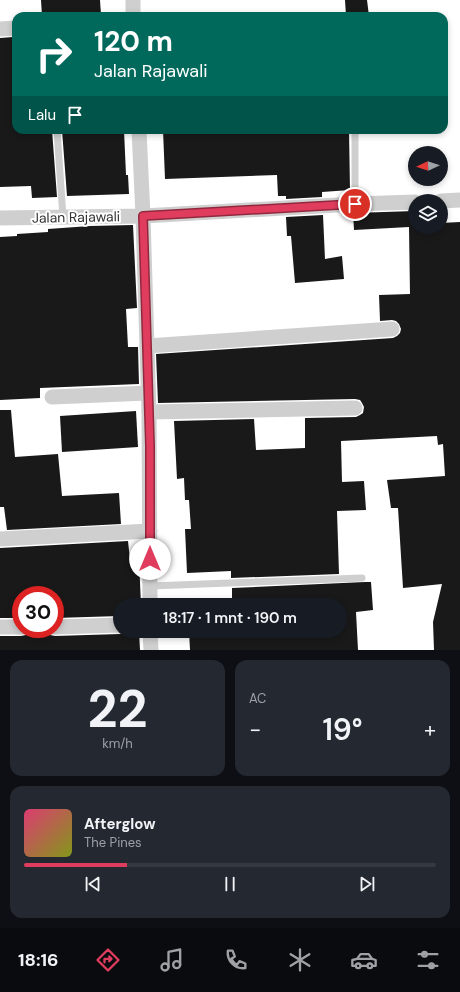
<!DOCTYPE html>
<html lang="id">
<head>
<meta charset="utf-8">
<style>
  body { margin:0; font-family:"DM Sans",sans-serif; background:#242831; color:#f1f3f6; height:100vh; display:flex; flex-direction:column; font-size:15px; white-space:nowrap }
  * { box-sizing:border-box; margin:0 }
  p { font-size:13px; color:#9ea1a6 }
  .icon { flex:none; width:22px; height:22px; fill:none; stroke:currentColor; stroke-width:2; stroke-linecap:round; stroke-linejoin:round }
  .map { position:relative; height:650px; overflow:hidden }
  .details { display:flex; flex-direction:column; gap:10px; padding:10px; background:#0d0f14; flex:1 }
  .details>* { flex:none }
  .banner { position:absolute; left:12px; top:12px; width:436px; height:122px; border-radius:12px; box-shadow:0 2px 6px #0003; background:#00695c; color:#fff; overflow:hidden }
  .needle { width:26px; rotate:266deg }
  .controls { position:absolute; left:408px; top:146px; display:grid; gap:8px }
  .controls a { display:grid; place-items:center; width:40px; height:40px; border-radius:50%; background:#171b24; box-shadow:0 2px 6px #0003; font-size:20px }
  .speed { position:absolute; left:12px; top:586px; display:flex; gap:8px; font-size:20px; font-weight:700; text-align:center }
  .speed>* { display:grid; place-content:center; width:52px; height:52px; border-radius:50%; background:#171b24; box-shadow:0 2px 6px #0003; line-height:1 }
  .speed .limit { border:6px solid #d22; background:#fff; color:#111 }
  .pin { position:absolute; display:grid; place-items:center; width:34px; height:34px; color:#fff; margin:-17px; border:2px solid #fff; border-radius:50%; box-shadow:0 1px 4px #0007 }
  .me { position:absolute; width:44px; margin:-22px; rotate:0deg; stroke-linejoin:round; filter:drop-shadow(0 0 3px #0008) }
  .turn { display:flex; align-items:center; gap:14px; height:84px; padding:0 16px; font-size:18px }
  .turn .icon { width:52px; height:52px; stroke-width:2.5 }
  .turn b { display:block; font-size:28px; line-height:34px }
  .then { display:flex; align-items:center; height:38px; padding:0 16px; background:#0003; gap:8px; font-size:15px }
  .big { font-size:30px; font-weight:600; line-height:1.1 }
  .details .tile { flex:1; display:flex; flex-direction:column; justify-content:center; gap:6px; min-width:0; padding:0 14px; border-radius:12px; background:#242831 }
  .details .dial { align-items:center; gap:0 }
  .dial b { font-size:52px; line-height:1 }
  .song { display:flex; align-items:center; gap:12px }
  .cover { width:48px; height:48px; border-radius:6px; background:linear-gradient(135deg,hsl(340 70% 55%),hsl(70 70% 35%)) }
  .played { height:4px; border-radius:2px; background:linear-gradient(90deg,#e03d5e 25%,#363941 25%) }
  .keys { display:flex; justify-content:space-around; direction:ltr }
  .heat { display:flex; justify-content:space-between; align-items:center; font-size:22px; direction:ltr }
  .details .tiles { flex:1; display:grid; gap:10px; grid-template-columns:1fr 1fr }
  .tile:last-child { grid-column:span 2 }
  .trip { position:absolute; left:113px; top:598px; width:234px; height:40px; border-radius:20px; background:#171b24; box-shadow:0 2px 6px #0003; font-weight:600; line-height:40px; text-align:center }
  .tab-bar { display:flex; height:64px; justify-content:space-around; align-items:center; background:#090b0e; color:#9ea1a6 }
  .tab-bar .icon { width:28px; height:28px }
  .tab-bar .on { color:#e03d5e }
  .tab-bar b { font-size:18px; color:#f1f3f6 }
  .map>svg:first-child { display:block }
</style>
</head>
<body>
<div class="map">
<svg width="460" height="650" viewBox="0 0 460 650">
  <rect width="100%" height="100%" fill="#fff"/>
  <!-- building -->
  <g fill="#191919">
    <polygon points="41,0 100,0 101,15 42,16"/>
    <polygon points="345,0 367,0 369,16 346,16"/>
    <polygon points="13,37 16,67 16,130 52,130 57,197 32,198 31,186 0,187 0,38"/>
    <polygon points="62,130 124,130 126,175 128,175 129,194 67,196"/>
    <polygon points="163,130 349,130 350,190 322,192 322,197 286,199 286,196 278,196 277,175 165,179"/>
    <polygon points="415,211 415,227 441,227 441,223 460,222 460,650 434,650 433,622 442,584 403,588 398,508 391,508 387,480 445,476 443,444 438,445 437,436 341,441 342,482 364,481 366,510 337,511 339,574 231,578 231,571 187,573 185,529 191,529 189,500 185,500 184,478 177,479 174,421 254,419 256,450 305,448 305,418 356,417 360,415 363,413 364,407 362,403 360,400 355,399 158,403 156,354 393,338 397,336 400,333 401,329 399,324 396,321 392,320 380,321 379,295 410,294 409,227 354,230 353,213"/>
    <polygon points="323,215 325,259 342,256 344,279 295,283 291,236 287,236 286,217"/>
    <polygon points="133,225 137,308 126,309 128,347 138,347 139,384 40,388 40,398 0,400 0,237 17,236 17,234 48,232 48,229 90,226"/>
    <polygon points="0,410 11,410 15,457 58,454 62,496 119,493 121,524 7,530 4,507 0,507"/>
    <polygon points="136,411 138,447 62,452 60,416"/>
    <polygon points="128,541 130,560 139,560 141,605 120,605 120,616 55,618 55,595 21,595 21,618 0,618 0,548"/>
    <polygon points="365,582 371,582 373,610 356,612 358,650 190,650 189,631 340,631 340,605 232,605 232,588"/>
    <polygon points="47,629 50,635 55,636 120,634 126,631 139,631 140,650 0,650 0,636 21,636 26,635 29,630"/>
  </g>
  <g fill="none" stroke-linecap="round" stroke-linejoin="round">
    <!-- service -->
    <g stroke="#cfcfcf" stroke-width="7">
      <polyline points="57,130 63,217"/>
      <polyline points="355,130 355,204"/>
      <polyline points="150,586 362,578"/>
    </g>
    <!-- minor -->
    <g stroke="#cfcfcf" stroke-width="15">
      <polyline points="133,0 133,16"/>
      <polyline points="0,29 16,28"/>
      <polyline points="139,130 143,216 149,412 150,605"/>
      <polyline points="441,201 460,200"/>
      <polyline points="0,218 143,216 355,204 415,202"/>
      <polyline points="147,346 392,329"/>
      <polyline points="52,397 148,393"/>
      <polyline points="149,412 355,408"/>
      <polyline points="0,539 150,531"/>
      <polyline points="0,627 21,627"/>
      <polyline points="55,627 120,625"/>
      <polyline points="150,631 151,650"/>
    </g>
  </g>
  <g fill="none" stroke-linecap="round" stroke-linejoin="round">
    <defs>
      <polyline id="route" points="150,559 150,446 143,216 355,204"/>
    </defs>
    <!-- route casing -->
    <use href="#route" stroke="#92283d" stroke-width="10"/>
    <!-- route -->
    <use href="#route" stroke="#e03d5e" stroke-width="7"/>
  </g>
  <g text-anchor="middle" stroke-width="4" stroke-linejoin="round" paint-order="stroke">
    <!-- street labels -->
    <g font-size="14" fill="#323232" stroke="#fff">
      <text transform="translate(76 217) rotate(-1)" y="5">Jalan Rajawali</text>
    </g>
  </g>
</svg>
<div class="controls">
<a><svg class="needle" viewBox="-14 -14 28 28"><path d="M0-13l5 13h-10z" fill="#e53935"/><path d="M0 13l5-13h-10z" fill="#9ea1a6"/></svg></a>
<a><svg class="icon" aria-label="layers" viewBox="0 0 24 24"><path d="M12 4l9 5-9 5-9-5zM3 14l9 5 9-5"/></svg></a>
</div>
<div class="speed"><div class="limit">30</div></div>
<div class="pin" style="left:355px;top:204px;background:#d93025"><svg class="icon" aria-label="arrive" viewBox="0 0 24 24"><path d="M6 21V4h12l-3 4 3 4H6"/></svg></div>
<svg class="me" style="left:150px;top:559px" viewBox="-20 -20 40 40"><circle r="19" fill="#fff"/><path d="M0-13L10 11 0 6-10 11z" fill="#e03d5e"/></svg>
<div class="trip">18:17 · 1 mnt · 190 m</div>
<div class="banner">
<div class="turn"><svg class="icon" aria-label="right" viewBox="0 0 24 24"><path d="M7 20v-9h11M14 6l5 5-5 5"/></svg><div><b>120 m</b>Jalan Rajawali</div></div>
<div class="then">Lalu<svg class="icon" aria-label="arrive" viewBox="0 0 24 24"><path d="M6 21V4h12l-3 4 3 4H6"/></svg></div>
</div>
</div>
<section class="details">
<div class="tiles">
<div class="tile dial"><b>22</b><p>km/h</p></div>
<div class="tile"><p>AC</p>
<div class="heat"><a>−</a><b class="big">19°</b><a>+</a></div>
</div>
<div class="tile">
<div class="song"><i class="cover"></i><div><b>Afterglow</b><p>The Pines</p></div></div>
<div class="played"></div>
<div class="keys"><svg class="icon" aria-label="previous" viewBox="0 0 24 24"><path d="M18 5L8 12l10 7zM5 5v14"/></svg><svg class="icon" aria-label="pause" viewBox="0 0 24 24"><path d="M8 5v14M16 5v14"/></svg><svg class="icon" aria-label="next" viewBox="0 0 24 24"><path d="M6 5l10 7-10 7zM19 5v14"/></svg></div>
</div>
</div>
</section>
<nav class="tab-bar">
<b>18:16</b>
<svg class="icon on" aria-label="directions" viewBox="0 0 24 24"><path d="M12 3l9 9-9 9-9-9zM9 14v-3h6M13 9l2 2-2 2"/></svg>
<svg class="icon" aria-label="music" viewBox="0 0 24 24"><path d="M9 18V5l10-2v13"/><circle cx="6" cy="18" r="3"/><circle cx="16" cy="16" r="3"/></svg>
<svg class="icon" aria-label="phone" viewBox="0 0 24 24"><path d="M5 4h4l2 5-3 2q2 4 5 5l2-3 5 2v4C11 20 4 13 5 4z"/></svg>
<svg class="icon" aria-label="climate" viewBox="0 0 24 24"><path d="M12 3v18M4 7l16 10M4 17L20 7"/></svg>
<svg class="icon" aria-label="car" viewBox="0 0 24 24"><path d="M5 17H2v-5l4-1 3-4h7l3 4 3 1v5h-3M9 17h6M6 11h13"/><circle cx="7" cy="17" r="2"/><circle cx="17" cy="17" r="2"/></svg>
<svg class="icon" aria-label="filters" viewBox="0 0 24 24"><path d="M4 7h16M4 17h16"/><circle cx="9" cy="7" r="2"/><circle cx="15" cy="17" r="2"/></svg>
</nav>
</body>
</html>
